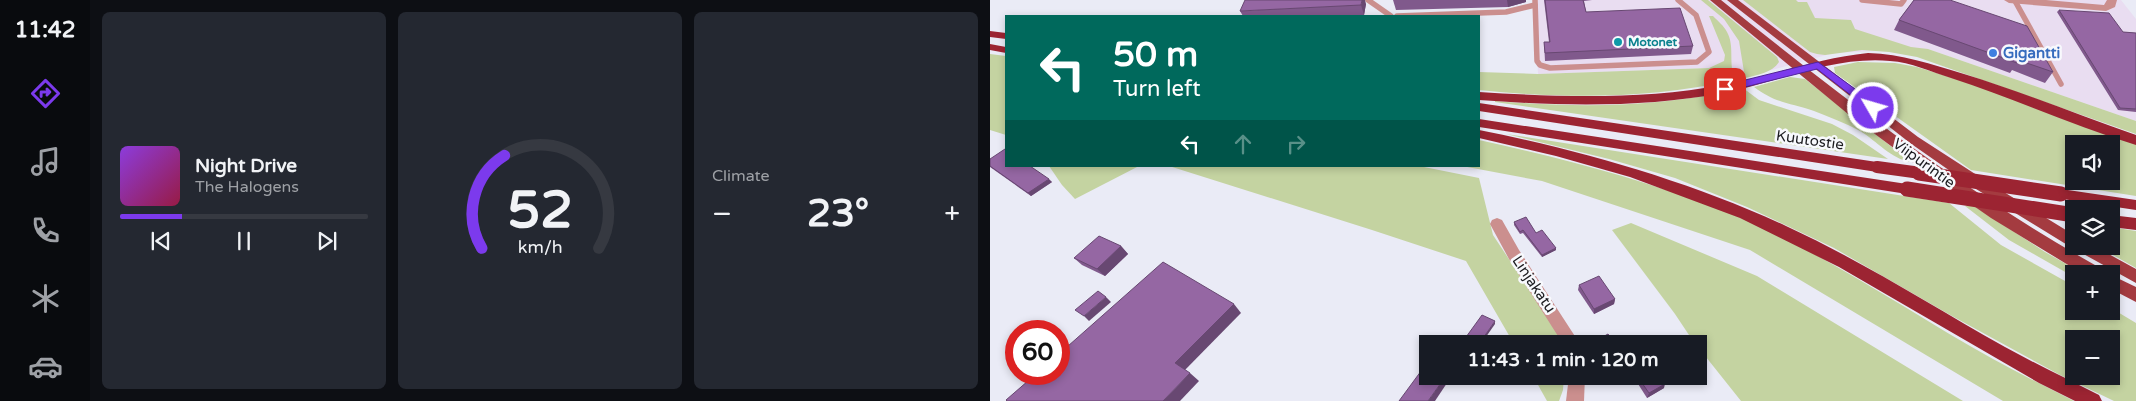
<!DOCTYPE html>
<html lang="en">
<head>
<meta charset="utf-8">
<style>
  body { margin:0; font-family:"Varela Round",sans-serif; background:#242831; color:#f1f3f6; height:100vh; display:flex; flex-direction:column; font-size:19px; white-space:nowrap }
  * { box-sizing:border-box; margin:0 }
  p { font-size:16px; color:#9ea1a6 }
  .icon { flex:none; width:28px; height:28px; fill:none; stroke:currentColor; stroke-width:2; stroke-linecap:round; stroke-linejoin:round }
  .map { position:relative; flex:1; overflow:hidden }
  .details { display:flex; flex-direction:column; gap:12px; padding:12px; background:#0d0f14; width:900px }
  .details>* { flex:none }
  .banner { position:absolute; left:15px; top:15px; width:475px; height:152px; border-radius:0px; box-shadow:0 2px 8px #0003; background:#00695c; color:#fff; overflow:hidden }
  .buttons { position:absolute; left:1075px; top:135px; display:grid; gap:10px }
  .buttons a { display:grid; place-items:center; width:55px; height:55px; border-radius:0px; background:#171b24; box-shadow:0 2px 8px #0003; font-size:25px }
  .speed { position:absolute; left:15px; top:320px; display:flex; gap:10px; font-size:25px; font-weight:700; text-align:center }
  .speed>* { display:grid; place-content:center; width:65px; height:65px; border-radius:50%; background:#171b24; box-shadow:0 2px 8px #0003; line-height:1 }
  .speed .limit { border:8px solid #d22; background:#fff; color:#111 }
  .pin { position:absolute; display:grid; place-items:center; width:42px; height:42px; color:#fff; margin:-21px; border-radius:10px; box-shadow:0 2px 8px #0006 }
  .me { position:absolute; width:55px; margin:-28px; rotate:308deg; stroke-linejoin:round; filter:drop-shadow(0 0 4px #0008) }
  .turn { display:flex; align-items:center; gap:18px; height:105px; padding:0 25px; font-size:22px }
  .turn .icon { width:65px; height:65px; stroke-width:2.5 }
  .turn b { display:block; font-size:35px; line-height:42px }
  .lanes { display:flex; align-items:center; height:48px; padding:0 25px; background:#0003; justify-content:center; gap:25px; direction:ltr }
  .lanes .off { opacity:.35 }
  .big { font-size:38px; font-weight:700; line-height:1.1 }
  .details .tile { flex:1; display:flex; flex-direction:column; justify-content:center; gap:8px; min-width:0; padding:0 18px; border-radius:8px; background:#242831 }
  .details .dial { align-items:center; gap:0 }
  .dial svg { height:130px; overflow:visible; fill:none; stroke:#363941; stroke-width:7; stroke-linecap:round; text-anchor:middle }
  .dial text { fill:#f1f3f6; stroke:none }
  .song { display:flex; align-items:center; gap:15px }
  .cover { width:60px; height:60px; border-radius:8px; background:linear-gradient(135deg,hsl(270 70% 55%),hsl(340 70% 35%)) }
  .played { height:5px; border-radius:2px; background:linear-gradient(90deg,#7c3aed 25%,#363941 25%) }
  .keys { display:flex; justify-content:space-around; direction:ltr }
  .heat { display:flex; justify-content:space-between; align-items:center; font-size:28px; direction:ltr }
  .details .tiles { flex:1; display:grid; gap:12px; grid-template-columns:repeat(3,1fr) }
  .trip { position:absolute; left:429px; top:335px; width:288px; height:50px; border-radius:0px; background:#171b24; box-shadow:0 2px 8px #0003; font-weight:700; line-height:50px; text-align:center }
  main { display:flex; flex:1; min-height:0 }
  .menu { display:flex; flex-direction:column; width:90px; justify-content:space-around; align-items:center; background:#090b0e; color:#9ea1a6 }
  .menu .icon { width:35px; height:35px }
  .menu .active { color:#7c3aed }
  .menu b { font-size:22px; color:#f1f3f6 }
  .map>svg:first-child { display:block }
</style>
</head>
<body>
<main>
<nav class="menu">
<b>11:42</b>
<svg class="icon active" aria-label="directions" viewBox="0 0 24 24"><path d="M12 3l9 9-9 9-9-9zM9 14v-3h6M13 9l2 2-2 2"/></svg>
<svg class="icon" aria-label="music" viewBox="0 0 24 24"><path d="M9 18V5l10-2v13"/><circle cx="6" cy="18" r="3"/><circle cx="16" cy="16" r="3"/></svg>
<svg class="icon" aria-label="phone" viewBox="0 0 24 24"><path d="M5 4h4l2 5-3 2q2 4 5 5l2-3 5 2v4C11 20 4 13 5 4z"/></svg>
<svg class="icon" aria-label="climate" viewBox="0 0 24 24"><path d="M12 3v18M4 7l16 10M4 17L20 7"/></svg>
<svg class="icon" aria-label="car" viewBox="0 0 24 24"><path d="M5 17H2v-5l4-1 3-4h7l3 4 3 1v5h-3M9 17h6M6 11h13"/><circle cx="7" cy="17" r="2"/><circle cx="17" cy="17" r="2"/></svg>
</nav>
<section class="details">
<div class="tiles">
<div class="tile">
<div class="song"><i class="cover"></i><div><b>Night Drive</b><p>The Halogens</p></div></div>
<div class="played"></div>
<div class="keys"><svg class="icon" aria-label="previous" viewBox="0 0 24 24"><path d="M18 5L8 12l10 7zM5 5v14"/></svg><svg class="icon" aria-label="pause" viewBox="0 0 24 24"><path d="M8 5v14M16 5v14"/></svg><svg class="icon" aria-label="next" viewBox="0 0 24 24"><path d="M6 5l10 7-10 7zM19 5v14"/></svg></div>
</div>
<div class="tile dial"><svg viewBox="0 0 100 80">
<path d="M14 69A42 42 0 1 1 86 69"/>
<path d="M14 69A42 42 0 0 1 28 12" stroke="#7c3aed"/>
<text x="50" y="56" font-size="32" font-weight="700">52</text>
<text x="50" y="72" font-size="11">km/h</text>
</svg></div>
<div class="tile"><p>Climate</p>
<div class="heat"><a>−</a><b class="big">23°</b><a>+</a></div>
</div>
</div>
</section>
<div class="map">
<svg width="1146" height="401" viewBox="0 0 1146 401">
  <rect width="100%" height="100%" fill="#eaebf6"/>
  <!-- commercial -->
  <polygon fill="#e9ddf1" points="545,0 1131,0 1146,19 1146,121 938,49 844,53 745,80 719,68 548,74"/>
  <!-- green -->
  <g fill="#c4d3a1" fill-rule="evenodd">
    <path d="M711,0H718L787,57L789,62C782,73 767,75 755,78L749,41L734,19Z"/>
    <polygon points="753,0 806,0 808,2 817,2 825,18 861,20 865,29 921,47 938,49 1146,121 1146,134 927,57 899,52 872,50 835,55 827,54 820,52"/>
    <path d="M719,16H723C728,21 734,26 737,32C745,46 738,64 745,80C657,99 578,99 489,90V72L548,74L719,68L734,61L735,55Z"/>
    <polygon points="0,54 16,56 16,135 0,130"/>
    <path d="M868,62L905,63L927,67L992,87L1146,143V196L981,170L845,73L844,67ZM1084,144H1121V181H1084Z"/>
    <path d="M800,77L815,79L921,162C901,159 887,141 870,131C855,123 839,117 824,111C800,103 785,103 764,87Z"/>
    <path d="M753,88L769,100L842,124L863,135L898,159L505,102V101C590,108 668,108 753,88Z"/>
    <path d="M516,134L959,203L1011,245L1084,286V311H1121V308L1146,323V401H1124L1070,375L962,316L844,248L757,207L685,178L619,159ZM1084,339H1121V376H1084Z"/>
    <path d="M489,140C571,158 653,179 732,210C828,248 913,309 1003,359C1030,374 1057,387 1084,401H1013L760,250L552,181L472,166H489Z"/>
    <polygon points="59,166 149,166 85,199 72,185"/>
    <polygon points="179,166 429,166 489,178 503,235 575,344 524,344 476,261 382,230"/>
    <polygon points="975,206 984,206 1055,252 1094,274 1084,274 1084,277 1019,240"/>
    <polygon points="641,223 767,276 973,401 751,401 708,347 708,344 705,344 685,314 622,230"/>
    <polygon points="1121,227 1146,231 1146,268 1107,246 1121,246"/>
    <polygon points="543,376 574,376 573,390 569,401 557,401"/>
  </g>
  <g fill="none" stroke-linecap="round" stroke-linejoin="round">
    <!-- service -->
    <g stroke="#cb8f8e" stroke-width="5.5">
      <polyline points="378,0 401,16"/>
      <polyline points="545,0 547,61 550,65 560,68 707,62 719,52 706,15 688,0"/>
      <polyline points="872,0 911,4 914,0"/>
      <polyline points="1025,1 1071,84"/>
      <polyline points="407,16 516,12 545,5"/>
    </g>
    <!-- minor -->
    <g fill="#cb8f8e" fill-rule="evenodd">
      <polygon points="1014,0 1056,0 1114,5 1117,0 1127,0 1125,7 1116,11 1019,3"/>
      <polygon points="507,218 512,220 529,250 590,344 573,344 519,259 500,224 502,220"/>
      <polygon points="579,376 595,376 594,401 576,401"/>
    </g>
    <!-- primary -->
    <g fill="#a43b40" fill-rule="evenodd">
      <path d="M720,0H731C854,99 974,192 1112,269L1114,274H1093L1001,218L952,184L858,114Z"/>
      <polygon points="737,0 748,0 928,137 996,181 1084,235 1084,246 1104,246 1146,269 1146,283 1079,246 986,189 920,143"/>
      <polygon points="1121,275 1146,287 1146,302 1121,289"/>
    </g>
    <!-- trunk -->
    <g fill="#9c2432" fill-rule="evenodd">
      <polygon points="0,31 16,33 16,39 0,37"/>
      <polygon points="0,44 16,47 16,53 0,50"/>
      <path d="M878,53C912,54 941,64 974,74C1032,92 1089,115 1146,135V145C1084,126 1023,98 961,78C941,72 921,62 900,61C842,56 789,82 733,93C653,108 570,106 489,100V92C570,97 652,100 733,85C782,76 828,58 878,53Z"/>
      <polygon points="489,103 887,162 892,164 894,167 892,170 887,172 489,111"/>
      <polygon points="489,119 917,184 922,185 924,189 922,193 917,194 489,127"/>
      <path d="M489,130C594,151 698,181 796,226C872,261 942,306 1015,347C1046,364 1077,379 1109,395L1112,401H1085L1049,383L849,267L750,218L640,177L566,156L489,138Z"/>
      <polygon points="1071,189 1146,200 1146,210 1066,198 1064,194 1066,190"/>
      <polygon points="1121,215 1146,218 1146,230 1121,227"/>
    </g>
    <!-- trunk-bridge-far1 -->
    <polyline stroke="#9c2432" stroke-width="12" points="887,167 938,174"/>
    <!-- trunk-bridge -->
    <g stroke="#9c2432" stroke-width="15">
      <polyline points="929,173 1071,194"/>
      <polyline points="917,189 1084,215"/>
    </g>
  </g>
  <!-- wall -->
  <g fill="#80598c">
    <polygon points="403,0 536,0 536,2 518,7 406,10"/>
    <polygon points="554,0 602,0 594,1 596,12 703,46 701,54 555,61 554,42 559,42"/>
    <polygon points="924,0 1063,72 1055,83 1022,70 1020,73 904,30 909,20"/>
    <polygon points="376,4 374,15 357,16 253,16 250,11"/>
    <polygon points="1069,10 1133,32 1146,33 1146,112 1128,110 1067,12"/>
    <polygon points="0,159 62,182 41,196 0,167"/>
    <polygon points="524,222 546,233 566,248 566,250 552,257 533,233 530,234 524,225"/>
    <polygon points="131,246 138,254 115,276 92,265 84,258"/>
    <polygon points="589,285 625,299 624,304 604,314 588,290"/>
    <polygon points="643,376 670,376 674,388 657,398"/>
  </g>
  <!-- shaded-wall -->
  <g fill="#684872">
    <polygon points="372,0 375,0 376,4 374,15 371,5"/>
    <polygon points="517,0 536,0 536,2 518,7"/>
    <polygon points="59,179 62,182 41,196 38,193"/>
    <polygon points="131,246 138,254 115,276 107,269"/>
    <polygon points="566,248 566,250 552,257 552,255"/>
    <polygon points="116,297 121,302 99,321 94,316"/>
    <polygon points="625,299 624,304 604,314 604,309"/>
    <polygon points="244,304 251,313 194,371 185,363"/>
    <polygon points="505,321 505,324 491,344 489,344"/>
    <polygon points="200,373 209,381 190,401 173,401"/>
    <polygon points="456,376 458,376 459,380 445,401 438,401"/>
    <polygon points="675,384 674,388 657,398 659,393"/>
  </g>
  <!-- building -->
  <g fill="#9567a3" stroke="#684872">
    <polygon points="255,0 372,0 371,5 250,11"/>
    <polygon points="555,0 593,0 596,12 690,8 703,46 555,53 554,42 560,42"/>
    <polygon points="924,0 960,0 1037,26 1063,72 1028,60 1027,63 909,20"/>
    <polygon points="1069,10 1119,13 1133,32 1146,33 1146,109 1130,108"/>
    <polygon points="15,149 16,150 16,166 40,166 59,179 38,193 0,166 0,159"/>
    <polygon points="536,217 546,233 552,230 566,248 552,255 533,230 530,232 524,222"/>
    <polygon points="109,236 131,246 107,269 84,258"/>
    <polygon points="173,262 244,304 185,363 200,373 173,401 17,401 16,400 46,374 69,374 69,354"/>
    <polygon points="609,276 625,299 604,309 589,285"/>
    <polygon points="108,291 116,297 94,316 85,310"/>
    <polygon points="492,315 505,321 489,344 484,342 483,344 471,344"/>
    <polygon points="618,334 624,342 621,344 600,344"/>
    <polygon points="437,363 438,363 438,376 456,376 438,401 409,401"/>
    <polygon points="647,376 670,376 675,384 659,393"/>
  </g>
  <!-- route -->
  <polygon fill="#7c3aed" stroke="#51269a" points="828,62 887,105 887,110 880,110 827,69 735,92 730,89 735,85"/>
  <!-- markers -->
  <circle fill="#0f9aa8" stroke="#f8f9fd" stroke-width="2" cx="628" cy="42" r="5"/>
  <circle fill="#3f7fe0" stroke="#f8f9fd" stroke-width="2" cx="1003" cy="53" r="5"/>
  <g text-anchor="middle" stroke-width="5" stroke-linejoin="round" paint-order="stroke">
    <!-- far-culture labels -->
    <g font-size="12" font-weight="bold" fill="#0d838f" stroke="#f8f9fd" text-anchor="start">
      <text x="638" y="46">Motonet</text>
    </g>
    <!-- shop labels -->
    <g font-size="15" font-weight="bold" fill="#366cbe" stroke="#f8f9fd" text-anchor="start">
      <text x="1013" y="58">Gigantti</text>
    </g>
    <!-- street labels -->
    <g font-size="15" fill="#1c1c20" stroke="#f8f9fd">
      <text transform="translate(820 140) rotate(8)" y="5">Kuutostie</text>
      <text transform="translate(934 163) rotate(36)" y="5">Viipurintie</text>
      <text transform="translate(544 284) rotate(56)" y="5">Linjakatu</text>
    </g>
  </g>
</svg>
<div class="buttons">
<a><svg class="icon" aria-label="sound" viewBox="0 0 24 24"><path d="M4 9h4l5-4v14l-5-4H4zM17 9q2 3 0 6"/></svg></a>
<a><svg class="icon" aria-label="layers" viewBox="0 0 24 24"><path d="M12 4l9 5-9 5-9-5zM3 14l9 5 9-5"/></svg></a>
<a>+</a>
<a>−</a>
</div>
<div class="speed"><div class="limit">60</div></div>
<div class="pin" style="left:735px;top:89px;background:#d93025"><svg class="icon" aria-label="arrive" viewBox="0 0 24 24"><path d="M6 21V4h12l-3 4 3 4H6"/></svg></div>
<svg class="me" style="left:883px;top:108px" viewBox="-20 -20 40 40"><circle r="17" fill="#7c3aed" stroke="#fff" stroke-width="3"/><path d="M0-11L8 9 0 5-8 9z" fill="#fff"/></svg>
<div class="trip">11:43 · 1 min · 120 m</div>
<div class="banner">
<div class="turn"><svg class="icon" aria-label="left" viewBox="0 0 24 24"><path d="M17 20v-9H6M10 6l-5 5 5 5"/></svg><div><b>50 m</b>Turn left</div></div>
<div class="lanes"><svg class="icon" aria-label="left" viewBox="0 0 24 24"><path d="M17 20v-9H6M10 6l-5 5 5 5"/></svg><svg class="icon off" aria-label="ahead" viewBox="0 0 24 24"><path d="M12 20V5M6 11l6-6 6 6"/></svg><svg class="icon off" aria-label="right" viewBox="0 0 24 24"><path d="M7 20v-9h11M14 6l5 5-5 5"/></svg></div>
</div>
</div>
</main>
</body>
</html>
